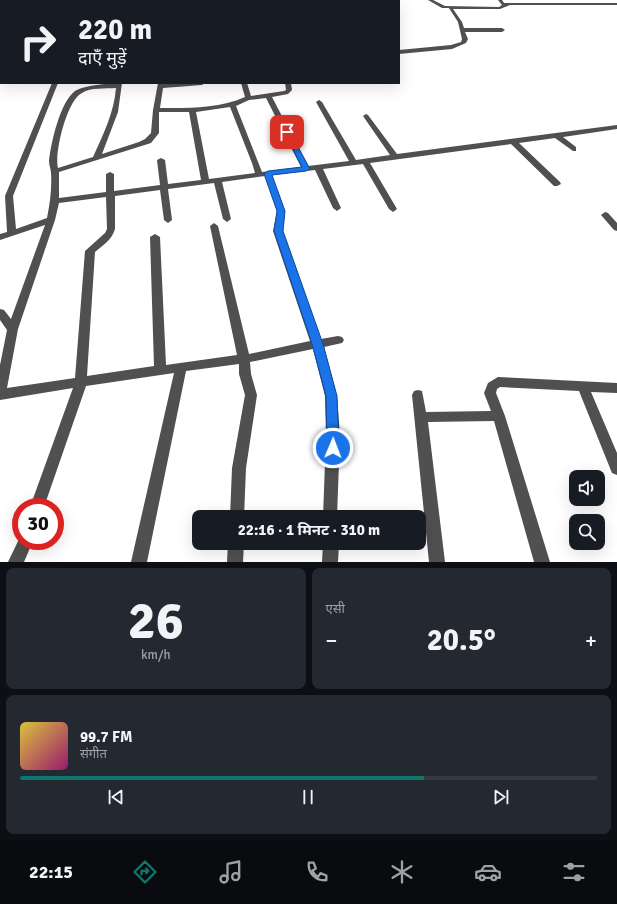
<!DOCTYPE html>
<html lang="hi">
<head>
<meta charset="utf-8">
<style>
  body { margin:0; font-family:Signika,"Noto Sans Devanagari",sans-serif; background:#242831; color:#f1f3f6; height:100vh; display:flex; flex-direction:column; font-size:15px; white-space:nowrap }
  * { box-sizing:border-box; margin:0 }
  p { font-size:13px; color:#9ea1a6 }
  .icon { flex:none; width:22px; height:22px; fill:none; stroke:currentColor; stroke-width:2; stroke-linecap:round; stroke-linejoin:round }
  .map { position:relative; height:562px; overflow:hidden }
  .drawer { display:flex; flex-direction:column; gap:6px; padding:6px; background:#0d0f14; flex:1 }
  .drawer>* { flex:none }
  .top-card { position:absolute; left:0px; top:0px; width:400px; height:84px; box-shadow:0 4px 16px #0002; background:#171b24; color:#f1f3f6; overflow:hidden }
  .fabs { position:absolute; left:569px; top:470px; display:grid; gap:8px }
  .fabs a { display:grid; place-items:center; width:36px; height:36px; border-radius:8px; background:#171b24; box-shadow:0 4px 16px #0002; font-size:20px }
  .speed { position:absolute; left:12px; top:498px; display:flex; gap:8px; font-size:20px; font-weight:700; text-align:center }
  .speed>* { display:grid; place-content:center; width:52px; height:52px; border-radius:50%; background:#171b24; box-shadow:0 4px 16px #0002; line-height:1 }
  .speed .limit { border:6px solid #d22; background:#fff; color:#111 }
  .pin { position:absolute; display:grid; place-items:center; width:34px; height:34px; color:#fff; margin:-17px; border-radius:8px; box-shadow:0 2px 6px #0006 }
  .me { position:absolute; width:44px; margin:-22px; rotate:1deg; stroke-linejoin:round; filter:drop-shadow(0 0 3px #0008) }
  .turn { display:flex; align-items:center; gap:14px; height:84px; padding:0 12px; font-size:18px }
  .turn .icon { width:52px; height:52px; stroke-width:2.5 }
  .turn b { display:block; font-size:28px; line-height:34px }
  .big { font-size:30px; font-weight:700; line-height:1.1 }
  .drawer .tile { flex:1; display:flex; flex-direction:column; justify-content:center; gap:6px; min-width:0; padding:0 14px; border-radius:8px; background:#242831 }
  .drawer .dial { align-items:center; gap:0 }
  .dial b { font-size:52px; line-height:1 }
  .song { display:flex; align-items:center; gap:12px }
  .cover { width:48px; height:48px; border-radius:6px; background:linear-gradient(135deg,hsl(50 70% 55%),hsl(320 70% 35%)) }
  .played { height:4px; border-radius:2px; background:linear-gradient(90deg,#0f766e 70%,#363941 70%) }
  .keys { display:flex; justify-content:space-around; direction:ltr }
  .heat { display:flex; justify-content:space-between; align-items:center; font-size:22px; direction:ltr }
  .drawer .tiles { flex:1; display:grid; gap:6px; grid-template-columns:1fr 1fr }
  .tile:last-child { grid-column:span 2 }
  .trip { position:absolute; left:192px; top:510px; width:234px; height:40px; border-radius:8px; background:#171b24; box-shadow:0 4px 16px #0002; font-weight:700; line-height:40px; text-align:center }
  .tabs { display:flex; height:64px; justify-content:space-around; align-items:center; background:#090b0e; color:#9ea1a6 }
  .tabs .icon { width:28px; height:28px }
  .tabs .selected { color:#0f766e }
  .tabs b { font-size:18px; color:#f1f3f6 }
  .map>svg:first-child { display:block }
</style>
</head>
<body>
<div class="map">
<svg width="617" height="562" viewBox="0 0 617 562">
  <rect width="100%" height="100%" fill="#fff"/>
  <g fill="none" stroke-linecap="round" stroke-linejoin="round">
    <!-- minor -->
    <g fill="#505050" fill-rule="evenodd">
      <rect x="12" y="0" width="4" height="1"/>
      <polygon points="428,0 433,0 445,6 499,7 502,5 498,0 502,0 504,3 617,3 617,5 510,5 500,9 453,9 462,22 464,28 502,28 505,30 502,32 465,32 468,39 466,43 452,49 399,54 399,50 451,45 461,42 462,39 458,22 449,8 442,8"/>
      <rect x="0" y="15" width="1" height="2"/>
      <path d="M52,83H58L13,196L16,229L47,218C50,203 52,189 51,173C51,169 49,166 49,161C51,143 60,102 75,91C84,85 113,83 122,83L118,112L102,154L139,142L145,139L151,133L153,110L158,83H205L202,85L163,88L160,108C188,108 218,109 245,97L241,83H247L251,96L284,91L286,90L285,83H291L292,90L288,94L272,97L308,166L349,161L316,102L319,100L322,102L356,160L390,155L363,116L366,114L368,115L397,154L617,125V129L563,137L576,147V151H573L555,138L519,143L560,182L561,184L557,186H554L511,144L370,163L397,209L393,212L389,209L363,164L323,169L341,208L337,211L333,208L315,170L272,175L285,211L283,231L321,339L338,336L342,337L344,340L342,343L324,347L337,396L340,436L337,517H323L326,436L325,396L313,349L250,362L251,374L257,395L246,468L244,517H230L232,468L245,395L239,374V364L186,371L147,562H131L174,373L86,386L44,507H30L73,388L0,400V365L7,330L0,320V309L4,310L11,319L45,225L0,240V234L7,232L5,196ZM116,88C114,113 103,135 93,157L58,168C54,153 67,100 82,93C91,87 105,89 116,88ZM266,98L301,167L262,172L236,106L249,100ZM230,107L252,163L255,173L209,179L196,112ZM159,112H189L201,180L168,184L165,160L161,158L157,160L160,185L114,191V174L110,172L106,174V192L59,198V172L151,143L159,133ZM265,176L277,211L273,231L310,341L249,354L218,226L214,223L210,226L237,355L166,365L160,237L155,234L150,237L154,366L87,376L95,252C103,245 112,240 115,229V196L160,190L164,220L168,223L172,220L168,189L214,183L223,219L227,222L231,219L222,182ZM106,197L107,229L105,233L85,251L75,378L7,388L18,329L55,220L59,203Z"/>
      <polygon points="605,212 608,213 617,223 617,231 614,230 601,215"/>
      <polygon points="498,377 617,383 617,393 591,392 617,453 617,475 612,473 579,391 500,387 497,389 496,393 505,416 550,562 534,562 494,421 428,422 445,562 429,562 412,395 414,391 418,390 422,391 426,412 491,411 484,393 488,383"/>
      <polygon points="21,535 21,541 33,541 24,562 8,562"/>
      <polygon points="228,543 244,543 243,562 227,562"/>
      <polygon points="323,543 339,543 338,562 322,562"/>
    </g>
  </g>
  <!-- route -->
  <polygon fill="#1a73e8" stroke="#114b97" points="285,131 290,132 310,169 306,171 272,175 285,211 283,231 323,344 337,396 339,448 337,452 333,453 328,452 327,448 326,396 312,344 274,231 277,211 264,174 268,171 302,167 284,132"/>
</svg>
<div class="fabs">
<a><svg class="icon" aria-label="sound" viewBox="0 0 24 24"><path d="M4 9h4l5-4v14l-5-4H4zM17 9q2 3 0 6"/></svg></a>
<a><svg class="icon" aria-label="search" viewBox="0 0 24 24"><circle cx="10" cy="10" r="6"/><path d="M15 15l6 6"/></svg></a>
</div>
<div class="speed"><div class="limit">30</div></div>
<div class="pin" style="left:287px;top:132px;background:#d93025"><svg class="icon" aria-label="arrive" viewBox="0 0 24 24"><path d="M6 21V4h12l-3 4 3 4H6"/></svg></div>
<svg class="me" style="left:333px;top:448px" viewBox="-20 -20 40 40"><circle r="17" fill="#1a73e8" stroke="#fff" stroke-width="3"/><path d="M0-11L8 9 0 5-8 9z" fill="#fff"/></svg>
<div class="trip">22:16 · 1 मिनट · 310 m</div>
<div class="top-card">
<div class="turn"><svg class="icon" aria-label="right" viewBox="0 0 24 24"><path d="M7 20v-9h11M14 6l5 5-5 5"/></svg><div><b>220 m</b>दाएँ मुड़ें</div></div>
</div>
</div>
<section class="drawer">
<div class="tiles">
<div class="tile dial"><b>26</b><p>km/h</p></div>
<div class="tile"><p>एसी</p>
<div class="heat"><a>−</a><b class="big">20.5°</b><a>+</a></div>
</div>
<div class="tile">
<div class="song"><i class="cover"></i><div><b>99.7 FM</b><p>संगीत</p></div></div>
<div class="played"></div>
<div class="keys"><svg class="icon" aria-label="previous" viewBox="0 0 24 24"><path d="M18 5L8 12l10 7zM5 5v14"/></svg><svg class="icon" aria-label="pause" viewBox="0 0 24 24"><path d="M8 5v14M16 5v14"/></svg><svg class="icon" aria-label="next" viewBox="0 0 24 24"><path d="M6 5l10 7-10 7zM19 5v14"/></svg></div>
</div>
</div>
</section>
<nav class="tabs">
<b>22:15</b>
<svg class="icon selected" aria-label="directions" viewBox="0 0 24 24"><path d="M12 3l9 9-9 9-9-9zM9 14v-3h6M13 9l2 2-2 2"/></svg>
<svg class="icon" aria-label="music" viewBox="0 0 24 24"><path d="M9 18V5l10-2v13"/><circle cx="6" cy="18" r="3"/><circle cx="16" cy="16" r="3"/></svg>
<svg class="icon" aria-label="phone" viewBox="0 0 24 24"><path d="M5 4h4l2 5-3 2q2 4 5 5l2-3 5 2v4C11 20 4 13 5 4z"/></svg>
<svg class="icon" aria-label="climate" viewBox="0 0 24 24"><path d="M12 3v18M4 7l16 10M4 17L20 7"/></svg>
<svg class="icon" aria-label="car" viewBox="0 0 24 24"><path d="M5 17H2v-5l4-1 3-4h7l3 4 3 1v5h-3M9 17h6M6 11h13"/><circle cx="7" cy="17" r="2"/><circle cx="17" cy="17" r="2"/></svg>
<svg class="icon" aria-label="filters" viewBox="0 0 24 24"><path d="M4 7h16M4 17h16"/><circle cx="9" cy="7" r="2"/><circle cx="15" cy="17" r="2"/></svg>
</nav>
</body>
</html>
